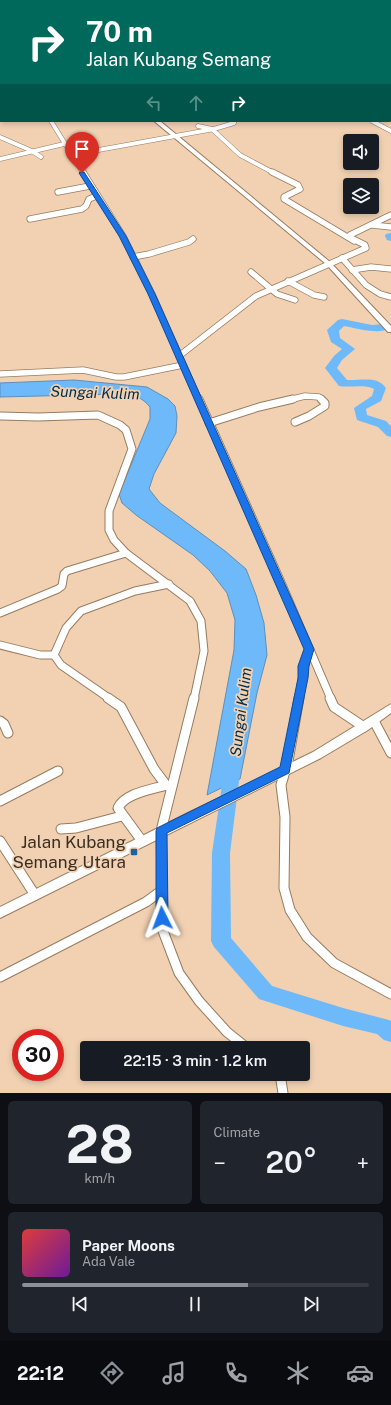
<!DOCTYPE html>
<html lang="en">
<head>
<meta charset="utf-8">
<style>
  body { margin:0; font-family:"Public Sans",sans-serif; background:#20242c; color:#f1f3f6; height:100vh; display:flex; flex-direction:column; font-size:15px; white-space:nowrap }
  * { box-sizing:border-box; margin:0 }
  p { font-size:13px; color:#9ea1a6 }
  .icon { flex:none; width:22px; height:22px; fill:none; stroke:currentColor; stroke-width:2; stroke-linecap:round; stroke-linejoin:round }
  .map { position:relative; height:1093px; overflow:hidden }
  .panel { display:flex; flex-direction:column; gap:8px; padding:8px; background:#0d0f14; flex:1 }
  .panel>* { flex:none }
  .guide { position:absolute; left:0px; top:0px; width:391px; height:122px; box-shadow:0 2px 6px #0003; background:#00695c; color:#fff; overflow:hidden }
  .tools { position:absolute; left:343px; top:134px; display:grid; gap:8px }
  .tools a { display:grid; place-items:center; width:36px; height:36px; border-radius:4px; background:#171b24; box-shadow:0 2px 6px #0003; font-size:20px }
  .speed { position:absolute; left:12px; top:1029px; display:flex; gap:8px; font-size:20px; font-weight:700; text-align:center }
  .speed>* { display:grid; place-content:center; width:52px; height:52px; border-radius:50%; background:#171b24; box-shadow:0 2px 6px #0003; line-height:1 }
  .speed .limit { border:6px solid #d22; background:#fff; color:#111 }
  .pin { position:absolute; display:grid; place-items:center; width:34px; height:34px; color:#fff; margin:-41px -17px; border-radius:50% 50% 50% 0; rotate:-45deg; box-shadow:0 0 4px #0007 }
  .pin .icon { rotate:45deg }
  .me { position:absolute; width:44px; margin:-22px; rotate:357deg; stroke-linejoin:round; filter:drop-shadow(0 0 3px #0008) }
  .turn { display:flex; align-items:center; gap:14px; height:84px; padding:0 20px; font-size:18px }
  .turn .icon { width:52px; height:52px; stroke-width:2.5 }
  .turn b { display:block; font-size:28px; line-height:34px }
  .lanes { display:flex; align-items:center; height:38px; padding:0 20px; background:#0003; justify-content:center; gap:20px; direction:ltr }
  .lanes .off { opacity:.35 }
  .big { font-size:30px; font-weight:600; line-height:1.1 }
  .panel .card { flex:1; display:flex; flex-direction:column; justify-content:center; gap:6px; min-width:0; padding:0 14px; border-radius:6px; background:#20242c }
  .panel .dial { align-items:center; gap:0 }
  .dial b { font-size:52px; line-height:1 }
  .song { display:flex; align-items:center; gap:12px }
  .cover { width:48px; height:48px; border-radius:6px; background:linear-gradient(135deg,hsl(0 70% 55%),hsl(280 70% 35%)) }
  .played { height:4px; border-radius:2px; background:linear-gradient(90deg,#8c9099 65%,#363941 65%) }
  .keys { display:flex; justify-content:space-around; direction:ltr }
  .heat { display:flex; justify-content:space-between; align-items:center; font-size:22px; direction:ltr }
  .panel .tiles { flex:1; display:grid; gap:8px; grid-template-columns:1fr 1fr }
  .card:last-child { grid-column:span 2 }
  .trip { position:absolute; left:80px; top:1041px; width:230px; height:40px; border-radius:4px; background:#171b24; box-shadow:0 2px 6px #0003; font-weight:600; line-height:40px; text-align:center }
  .dock { display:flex; height:64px; justify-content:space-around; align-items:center; background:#090b0e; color:#9ea1a6 }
  .dock .icon { width:28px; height:28px }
  .dock .on { color:#8c9099 }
  .dock b { font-size:18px; color:#f1f3f6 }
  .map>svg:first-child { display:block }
</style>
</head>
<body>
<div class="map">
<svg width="391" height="1093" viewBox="0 0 391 1093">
  <rect width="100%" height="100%" fill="#f1d1b2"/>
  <!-- water -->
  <path fill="#6db9fa" stroke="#5e8fb9" d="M74,380L147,387L168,399L175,406L177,416L176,433L154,474L149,489L160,503L225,551L246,569L256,595L264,623L267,655L257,693L240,779L207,795L234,650L235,620L227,593L210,571L193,555L136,515L122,503L119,494L150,419V407C142,397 134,395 121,394L0,397V383Z"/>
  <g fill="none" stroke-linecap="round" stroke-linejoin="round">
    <!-- river -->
    <g fill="#6db9fa" fill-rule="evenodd">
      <polygon points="391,233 391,241 387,240 385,236 386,234"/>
      <path d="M342,319L372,325L384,324L390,327C382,336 355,328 344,326L339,331L340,338L355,349L342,360L337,368L347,380C360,381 377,375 386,388L381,401L366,409L367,415L386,421L391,426V437L387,436L378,427L357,420L354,408L372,396L374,389C364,384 350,388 339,386L325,368L334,356L342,349L331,342L327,330L338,320Z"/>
      <polygon points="233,759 239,761 241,765 230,853 231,938 272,986 343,1008 389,1020 391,1021 391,1042 384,1040 377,1034 343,1026 259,999 214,947 211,941 212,853 225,765 227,761"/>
    </g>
    <defs>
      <g id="street-far3">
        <polyline points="190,0 199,1"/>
        <polyline points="335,1 337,0"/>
        <polyline points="0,3 0,7"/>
        <polyline points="51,121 83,173"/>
        <polyline points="372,121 391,131"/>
        <polyline points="198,126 212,129 240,155 274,173"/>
        <polyline points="0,137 32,151 41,157"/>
        <polyline points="71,155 214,129 234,123 234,121"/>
        <polyline points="0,159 64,144"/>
      </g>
      <g id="street-far2">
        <polyline points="83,172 123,236 152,294 199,400"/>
        <polyline points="272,172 298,185 300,189 284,197 284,199 354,241"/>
        <polyline points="58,192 90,186"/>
        <polyline points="30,219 82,209 86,206 89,199 97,196"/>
        <polyline points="372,225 391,227"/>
        <polyline points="133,257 149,254 189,242 193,239"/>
        <polyline points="342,258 366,285 380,294 391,297"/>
        <polyline points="352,270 371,267 391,269"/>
        <polyline points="251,272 277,294 295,300"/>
        <polyline points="288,281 314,295 324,297"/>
        <polyline points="179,356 256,296 366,248 365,245 351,238 350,235 391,215"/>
        <polyline points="0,374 83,370 116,377 124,377 183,365"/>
        <polyline points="289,400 305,396 319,397 322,400"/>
      </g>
      <g id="street-far1">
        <polyline points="199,399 280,580 331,699"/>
        <polyline points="0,416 38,417 98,415 120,425 126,430 132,449 109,511 109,530 114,540 126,553 190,601 201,621 204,651 194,699"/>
        <polyline points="295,422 309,416 325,406 325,403 321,399"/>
        <polyline points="209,423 259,407 293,399"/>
        <polyline points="0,613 58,589 62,586 64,574 67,571 126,553"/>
        <polyline points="0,645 40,655 54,655"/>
        <polyline points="54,655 61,665 110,699"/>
        <polyline points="54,655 66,628 81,611 135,591 169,584"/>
        <path d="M299,699C302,682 303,666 309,649"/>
      </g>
      <g id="street">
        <polyline points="108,698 121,707 154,769 166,785 171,788"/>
        <polyline points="194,698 161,831 163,931 179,973 199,1001 227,1032 247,1048"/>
        <polyline points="299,698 288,761 281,785 285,817 284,888 290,910 307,937 334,963 391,994"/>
        <polyline points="330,698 334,707 364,727"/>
        <polyline points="0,721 4,724 8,733"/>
        <polyline points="374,721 391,753"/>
        <polyline points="0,801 58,771"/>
        <polyline points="61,829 76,828 122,816"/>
        <polyline points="0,841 35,895"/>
        <path d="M142,841L118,808C125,793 151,790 166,785"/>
        <polyline points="0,977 146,902 161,891"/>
        <polyline points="280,1074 283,1093"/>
      </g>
      <g id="secondary">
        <polygon points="99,0 105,0 99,1"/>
        <polygon points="154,121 160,121 330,262 391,326 391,332 388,332 326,264"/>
        <polygon points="391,704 391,713 368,730 321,758 0,918 0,907 184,815 313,752"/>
      </g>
    </defs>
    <!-- street-far3 casing -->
    <use href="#street-far3" stroke="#987b5e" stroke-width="5"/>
    <!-- street-far2 casing -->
    <use href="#street-far2" stroke="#987b5e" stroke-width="7"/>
    <!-- street-far1 casing -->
    <use href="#street-far1" stroke="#987b5e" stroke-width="9"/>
    <!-- street casing -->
    <use href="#street" stroke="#987b5e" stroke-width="11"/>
    <!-- secondary casing -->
    <use href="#secondary" stroke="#987b5e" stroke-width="2"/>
    <!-- street-far3 -->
    <use href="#street-far3" stroke="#fff" stroke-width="4"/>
    <!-- street-far2 -->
    <use href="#street-far2" stroke="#fff" stroke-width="5.5"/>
    <!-- street-far1 -->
    <use href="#street-far1" stroke="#fff" stroke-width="7"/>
    <!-- street -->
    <use href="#street" stroke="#fff" stroke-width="9"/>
    <!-- secondary -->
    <use href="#secondary" fill="#fff" fill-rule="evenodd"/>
  </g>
  <!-- route -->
  <polygon fill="#1a73e8" stroke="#114b97" points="80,172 84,172 126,236 155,294 314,649 309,666 308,678 289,773 167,833 168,918 166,921 162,923 158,921 156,918 156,831 157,828 280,767 298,678 298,666 304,649 148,294 119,236 79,173"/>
  <!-- markers -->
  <rect fill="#1f6398" stroke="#f1d1b2" stroke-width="1.5" x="130" y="848" width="8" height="8" rx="2"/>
  <g text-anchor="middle" stroke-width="3.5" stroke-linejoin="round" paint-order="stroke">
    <!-- water labels -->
    <g font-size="15" font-style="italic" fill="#012c4b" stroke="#f1d1b2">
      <text transform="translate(95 393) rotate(2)" y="5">Sungai Kulim</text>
      <text transform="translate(241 712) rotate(-83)" y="5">Sungai Kulim</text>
    </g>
    <!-- near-poi labels -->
    <g font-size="17" fill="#3a2e22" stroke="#f1d1b2" text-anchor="end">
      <text x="126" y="848">Jalan Kubang<tspan x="126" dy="20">Semang Utara</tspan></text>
    </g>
  </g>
</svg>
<div class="tools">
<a><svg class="icon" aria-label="sound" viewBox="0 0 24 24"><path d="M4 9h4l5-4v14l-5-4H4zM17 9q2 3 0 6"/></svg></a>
<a><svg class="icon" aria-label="layers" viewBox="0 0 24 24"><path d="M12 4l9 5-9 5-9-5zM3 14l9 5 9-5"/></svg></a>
</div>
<div class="speed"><div class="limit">30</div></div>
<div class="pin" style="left:82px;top:173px;background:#d93025"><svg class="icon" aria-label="arrive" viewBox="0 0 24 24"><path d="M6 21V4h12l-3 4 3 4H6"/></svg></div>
<svg class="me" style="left:162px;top:918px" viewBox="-20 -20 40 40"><path d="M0-17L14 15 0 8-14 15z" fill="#1a73e8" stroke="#fff" stroke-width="4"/></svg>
<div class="trip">22:15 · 3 min · 1.2 km</div>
<div class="guide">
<div class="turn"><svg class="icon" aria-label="right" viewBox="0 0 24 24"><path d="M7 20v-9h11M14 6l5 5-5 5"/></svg><div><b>70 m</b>Jalan Kubang Semang</div></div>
<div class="lanes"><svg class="icon off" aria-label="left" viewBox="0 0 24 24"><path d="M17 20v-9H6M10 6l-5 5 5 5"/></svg><svg class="icon off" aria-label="ahead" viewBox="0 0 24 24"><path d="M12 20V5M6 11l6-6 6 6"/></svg><svg class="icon" aria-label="right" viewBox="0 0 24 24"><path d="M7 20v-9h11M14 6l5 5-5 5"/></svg></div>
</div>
</div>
<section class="panel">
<div class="tiles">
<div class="card dial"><b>28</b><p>km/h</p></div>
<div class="card"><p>Climate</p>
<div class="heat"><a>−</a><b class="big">20°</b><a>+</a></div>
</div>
<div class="card">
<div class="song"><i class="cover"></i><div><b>Paper Moons</b><p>Ada Vale</p></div></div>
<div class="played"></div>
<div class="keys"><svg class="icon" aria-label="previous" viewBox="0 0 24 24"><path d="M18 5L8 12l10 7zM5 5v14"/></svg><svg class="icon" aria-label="pause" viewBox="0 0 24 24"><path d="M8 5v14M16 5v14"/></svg><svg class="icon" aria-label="next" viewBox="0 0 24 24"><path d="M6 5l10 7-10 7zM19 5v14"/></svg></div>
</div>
</div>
</section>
<nav class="dock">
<b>22:12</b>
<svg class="icon on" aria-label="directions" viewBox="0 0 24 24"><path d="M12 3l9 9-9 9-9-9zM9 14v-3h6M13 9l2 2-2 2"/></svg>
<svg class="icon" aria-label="music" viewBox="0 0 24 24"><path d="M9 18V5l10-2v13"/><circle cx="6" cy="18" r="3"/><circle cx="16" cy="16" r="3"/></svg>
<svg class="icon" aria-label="phone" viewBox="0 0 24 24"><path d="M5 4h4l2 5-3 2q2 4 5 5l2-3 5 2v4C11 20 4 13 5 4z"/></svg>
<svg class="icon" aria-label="climate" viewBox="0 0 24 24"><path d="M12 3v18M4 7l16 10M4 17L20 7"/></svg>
<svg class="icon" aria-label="car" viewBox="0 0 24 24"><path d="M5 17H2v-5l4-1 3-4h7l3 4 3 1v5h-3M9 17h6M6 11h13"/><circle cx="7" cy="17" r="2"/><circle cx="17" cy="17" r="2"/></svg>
</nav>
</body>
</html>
